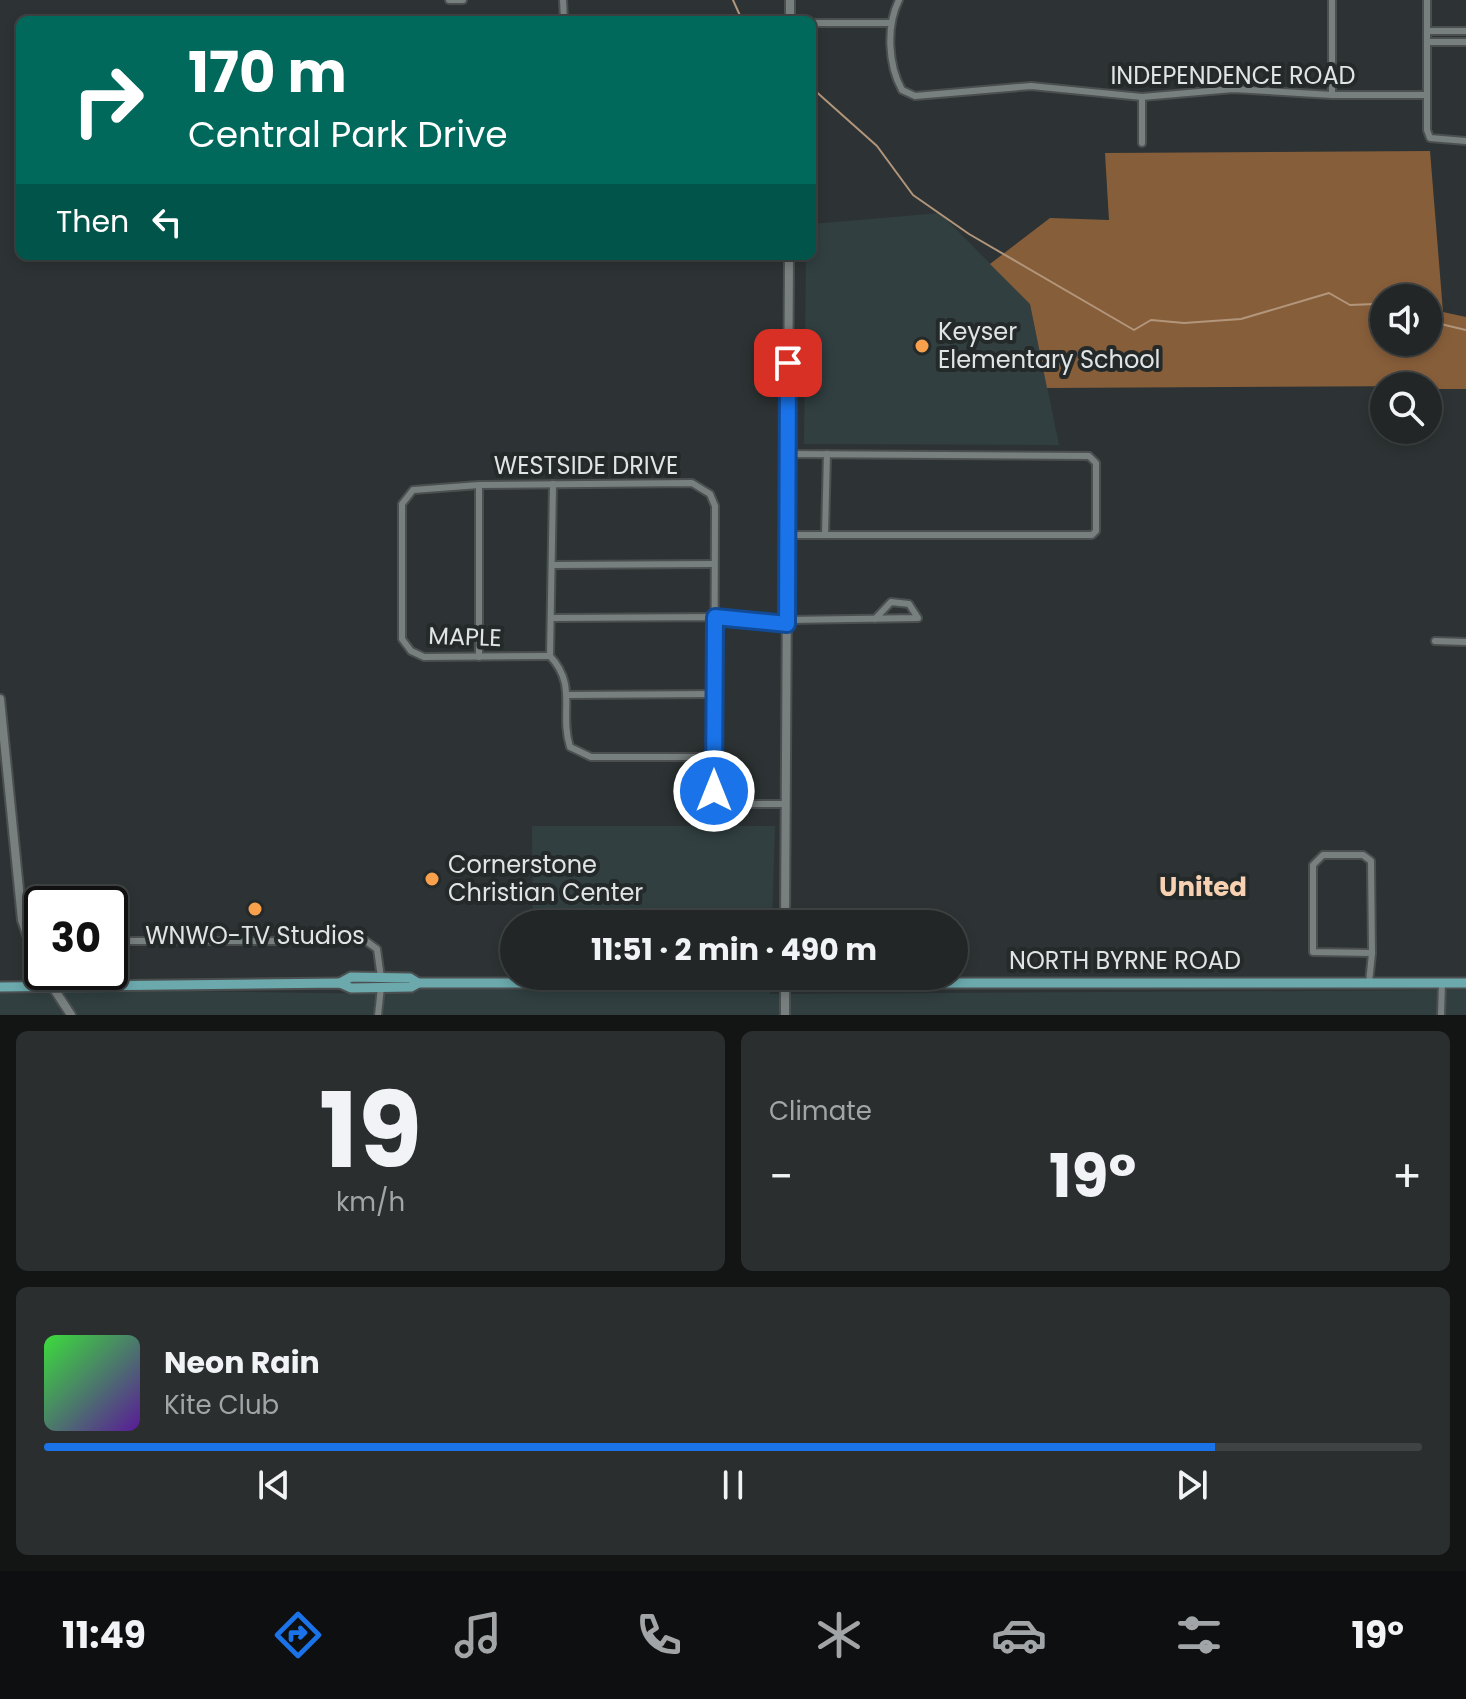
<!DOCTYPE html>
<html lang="en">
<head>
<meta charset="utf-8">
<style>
  body { margin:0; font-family:Poppins,sans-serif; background:#2a2e2f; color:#f1f3f6; height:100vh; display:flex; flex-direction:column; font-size:30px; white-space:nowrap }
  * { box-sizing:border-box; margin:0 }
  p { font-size:26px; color:#a2a5a7 }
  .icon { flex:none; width:44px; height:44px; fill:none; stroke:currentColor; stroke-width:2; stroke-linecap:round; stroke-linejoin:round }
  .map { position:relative; height:1015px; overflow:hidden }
  .sheet { display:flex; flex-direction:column; gap:16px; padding:16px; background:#131515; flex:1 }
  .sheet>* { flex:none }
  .guide { position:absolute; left:16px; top:16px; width:800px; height:244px; border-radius:12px; box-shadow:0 4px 12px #0003,0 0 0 2px #3f4344; background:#00695c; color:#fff; overflow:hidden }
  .buttons { position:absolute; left:1370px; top:284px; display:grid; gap:16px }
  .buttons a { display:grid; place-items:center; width:72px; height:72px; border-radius:50%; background:#222627; box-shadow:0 4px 12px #0003,0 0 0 2px #3f4344; font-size:40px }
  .speed { position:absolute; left:24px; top:886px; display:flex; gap:16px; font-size:40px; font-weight:700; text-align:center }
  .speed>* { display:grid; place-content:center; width:104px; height:104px; border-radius:50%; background:#222627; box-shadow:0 4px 12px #0003,0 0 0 2px #3f4344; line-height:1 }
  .speed .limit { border:4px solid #111; border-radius:12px; background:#fff; color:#111 }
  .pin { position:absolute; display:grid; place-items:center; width:68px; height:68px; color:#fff; margin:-34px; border-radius:16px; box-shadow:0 4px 12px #0006 }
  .me { position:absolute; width:88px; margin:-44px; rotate:0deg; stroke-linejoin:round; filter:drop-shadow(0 0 6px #0008) }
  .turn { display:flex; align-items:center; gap:28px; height:168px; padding:0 40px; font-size:36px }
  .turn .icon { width:104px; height:104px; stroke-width:2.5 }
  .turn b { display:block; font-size:56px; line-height:68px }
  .then { display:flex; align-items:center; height:76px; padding:0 40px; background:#0003; gap:16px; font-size:30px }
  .big { font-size:60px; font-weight:700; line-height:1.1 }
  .sheet .card { flex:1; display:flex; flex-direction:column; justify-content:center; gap:12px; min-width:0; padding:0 28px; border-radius:12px; background:#2a2e2f }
  .sheet .dial { align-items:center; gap:0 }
  .dial b { font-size:104px; line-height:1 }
  .song { display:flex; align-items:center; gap:24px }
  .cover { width:96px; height:96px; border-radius:12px; background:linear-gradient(135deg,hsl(120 70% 55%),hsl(270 70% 35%)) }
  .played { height:8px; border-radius:4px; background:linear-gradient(90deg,#1a73e8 85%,#3f4344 85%) }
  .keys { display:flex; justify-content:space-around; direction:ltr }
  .heat { display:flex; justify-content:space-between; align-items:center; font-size:44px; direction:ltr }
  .sheet .tiles { flex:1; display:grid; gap:16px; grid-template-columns:1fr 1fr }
  .card:last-child { grid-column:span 2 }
  .trip { position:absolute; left:500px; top:910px; width:468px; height:80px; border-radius:40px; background:#222627; box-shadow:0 4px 12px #0003,0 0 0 2px #3f4344; font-weight:700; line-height:80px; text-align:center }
  .menu { display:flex; height:128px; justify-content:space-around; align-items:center; background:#0e0f10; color:#a2a5a7 }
  .menu .icon { width:56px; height:56px }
  .menu .selected { color:#1a73e8 }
  .menu b { font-size:36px; color:#f1f3f6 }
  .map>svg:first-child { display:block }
</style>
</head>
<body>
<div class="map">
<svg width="1466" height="1015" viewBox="0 0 1466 1015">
  <rect width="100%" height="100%" fill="#2d3334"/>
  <!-- built -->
  <g fill="#313f40">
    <polygon points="940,213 1030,304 1059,445 804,444 806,256 812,256 812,224"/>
    <polygon points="532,826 775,826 772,924 533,924"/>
    <polygon points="533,976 770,976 770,994 1466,990 1466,1015 0,1015 0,988 381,994 453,982 533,982"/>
  </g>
  <!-- forest -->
  <path fill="#875e3a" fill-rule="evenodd" d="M1430,151L1443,312L1466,317V389H1428V386L1047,388L1030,304L990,264L1050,218L1109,220L1105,153ZM1384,298H1428V342H1384Z"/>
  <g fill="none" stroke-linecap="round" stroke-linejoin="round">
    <!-- stream -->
    <g stroke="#b2967c" stroke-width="2">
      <polyline points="733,0 742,20"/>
      <polyline points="812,88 877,146 913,195 969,234 1134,330 1151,320 1184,323 1241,319 1329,293 1350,305 1375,304 1384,308"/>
      <polyline points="1428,321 1466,330"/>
    </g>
    <defs>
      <g id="street">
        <polyline points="449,0 463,0"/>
        <polyline points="563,0 564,20"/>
        <path d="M899,0C886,26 888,65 902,90L915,96L1031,86L1142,97L1233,89L1332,95H1427"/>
        <polyline points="1332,0 1332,95"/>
        <polyline points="1427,0 1427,130 1430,138 1466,141"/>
        <polyline points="812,23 891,23"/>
        <polyline points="1427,31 1466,31"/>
        <polyline points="1427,42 1466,42"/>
        <polyline points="1142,97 1142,143"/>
        <path d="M553,484L550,656C578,686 559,712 570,747L591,757H713"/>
        <polyline points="787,535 1092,535 1096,531 1096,463 1089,456 788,454"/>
        <polyline points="825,535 827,454"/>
        <polyline points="552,565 714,564"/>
        <polyline points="552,618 715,617 787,624"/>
        <polyline points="787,620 918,618 909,604 891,602 875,619"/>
        <polyline points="1435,641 1466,642"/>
        <polyline points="550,656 424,657 411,651 402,639 402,504 413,490 479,485 692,483 710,494 715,506 714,791 730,804 786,804"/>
        <polyline points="479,657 479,485"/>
        <polyline points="567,695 713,694"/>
        <polygon points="1323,855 1363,855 1371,861 1372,953 1313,952 1313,865"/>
        <polyline points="110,941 366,941 377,949 381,978"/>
        <polyline points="28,942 42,942"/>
        <polyline points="1369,983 1372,953"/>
        <polyline points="378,1015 381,987"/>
        <polyline points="1441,1015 1442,983"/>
      </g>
      <g id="secondary">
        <polyline points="790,20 790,0"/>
        <polyline points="0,699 22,920 37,963 71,1015"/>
        <polyline points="785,924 789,256"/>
        <polyline points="785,1015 785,976"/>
      </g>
      <g id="primary">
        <polyline points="340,983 351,977 410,978 418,983"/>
        <polyline points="84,986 340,983 351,988 411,987 418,983 1466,983"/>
      </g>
    </defs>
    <!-- street casing -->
    <use href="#street" stroke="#4b4f50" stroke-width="10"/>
    <!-- secondary casing -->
    <use href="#secondary" stroke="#4b4f50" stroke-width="12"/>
    <!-- primary casing -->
    <use href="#primary" stroke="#4b4f50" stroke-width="13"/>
    <!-- street -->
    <use href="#street" stroke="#787f7f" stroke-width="6"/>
    <!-- secondary -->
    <use href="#secondary" stroke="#787f7f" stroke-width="8"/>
    <!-- primary -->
    <use href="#primary" stroke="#6ba9ad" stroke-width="9"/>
    <defs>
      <polyline id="primary-bridge" points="0,987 84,986"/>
    </defs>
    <!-- primary-bridge casing -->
    <use href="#primary-bridge" stroke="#4b4f50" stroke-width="13" stroke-linecap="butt"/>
    <!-- primary-bridge -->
    <use href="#primary-bridge" stroke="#6ba9ad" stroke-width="9"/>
  </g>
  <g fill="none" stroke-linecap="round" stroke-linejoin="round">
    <defs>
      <polyline id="route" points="714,791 715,617 787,624 788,363"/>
    </defs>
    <!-- route casing -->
    <use href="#route" stroke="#114b97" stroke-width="20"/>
    <!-- route -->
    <use href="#route" stroke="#1a73e8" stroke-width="14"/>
  </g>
  <!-- markers -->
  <g fill="#f8a04b" stroke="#24292a" stroke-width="3">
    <circle cx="922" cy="346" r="8"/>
    <circle cx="432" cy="879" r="8"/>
    <circle cx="255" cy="909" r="8"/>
  </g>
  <g text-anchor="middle" stroke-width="8" stroke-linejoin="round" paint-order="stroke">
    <!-- street labels -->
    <g font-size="24" fill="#e1e4e5" stroke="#24292a">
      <text x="1233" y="84">INDEPENDENCE ROAD</text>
      <text x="586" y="474">WESTSIDE DRIVE</text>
      <text transform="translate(465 637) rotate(2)" y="8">MAPLE</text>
      <text x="1125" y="969">NORTH BYRNE ROAD</text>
    </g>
    <!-- poi labels -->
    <g font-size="24" fill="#e1e4e5" stroke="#24292a" text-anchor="start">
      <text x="938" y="340">Keyser<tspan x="938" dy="28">Elementary School</tspan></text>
      <text x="448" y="873">Cornerstone<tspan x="448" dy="28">Christian Center</tspan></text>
      <text x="255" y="944" text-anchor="middle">WNWO-TV Studios</text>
    </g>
    <!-- neighbourhood labels -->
    <g font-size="26" font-weight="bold" fill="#f7d1b1" stroke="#24292a">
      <text x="1203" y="896">United</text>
    </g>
  </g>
</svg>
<div class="buttons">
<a><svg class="icon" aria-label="sound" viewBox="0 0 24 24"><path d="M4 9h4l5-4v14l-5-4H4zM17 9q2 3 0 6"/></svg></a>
<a><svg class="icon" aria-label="search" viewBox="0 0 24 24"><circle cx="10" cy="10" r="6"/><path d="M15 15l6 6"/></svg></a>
</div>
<div class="speed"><div class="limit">30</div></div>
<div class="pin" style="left:788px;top:363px;background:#d93025"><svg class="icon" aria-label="arrive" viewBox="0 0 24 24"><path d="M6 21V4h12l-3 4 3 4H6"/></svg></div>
<svg class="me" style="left:714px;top:791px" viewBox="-20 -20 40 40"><circle r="17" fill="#1a73e8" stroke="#fff" stroke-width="3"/><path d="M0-11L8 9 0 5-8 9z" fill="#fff"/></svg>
<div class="trip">11:51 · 2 min · 490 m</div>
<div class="guide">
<div class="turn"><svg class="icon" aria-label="right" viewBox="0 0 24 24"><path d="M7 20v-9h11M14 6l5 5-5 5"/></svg><div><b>170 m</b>Central Park Drive</div></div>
<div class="then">Then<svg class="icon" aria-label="left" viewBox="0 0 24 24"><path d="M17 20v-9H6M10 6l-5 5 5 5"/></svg></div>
</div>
</div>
<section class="sheet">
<div class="tiles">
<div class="card dial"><b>19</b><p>km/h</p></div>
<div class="card"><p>Climate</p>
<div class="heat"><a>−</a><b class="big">19°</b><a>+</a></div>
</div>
<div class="card">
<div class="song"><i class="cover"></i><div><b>Neon Rain</b><p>Kite Club</p></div></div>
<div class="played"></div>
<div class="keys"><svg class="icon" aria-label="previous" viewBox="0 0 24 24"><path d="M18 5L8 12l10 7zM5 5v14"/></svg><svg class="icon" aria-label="pause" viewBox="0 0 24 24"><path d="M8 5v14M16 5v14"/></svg><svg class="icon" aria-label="next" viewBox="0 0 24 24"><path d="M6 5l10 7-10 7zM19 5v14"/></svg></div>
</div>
</div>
</section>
<nav class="menu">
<b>11:49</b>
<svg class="icon selected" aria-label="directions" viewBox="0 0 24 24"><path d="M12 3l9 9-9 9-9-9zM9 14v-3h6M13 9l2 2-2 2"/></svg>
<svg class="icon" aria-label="music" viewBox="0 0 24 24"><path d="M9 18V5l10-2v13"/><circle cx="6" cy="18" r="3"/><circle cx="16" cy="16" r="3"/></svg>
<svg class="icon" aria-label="phone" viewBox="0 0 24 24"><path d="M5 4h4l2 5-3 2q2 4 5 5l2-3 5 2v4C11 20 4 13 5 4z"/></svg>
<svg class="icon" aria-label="climate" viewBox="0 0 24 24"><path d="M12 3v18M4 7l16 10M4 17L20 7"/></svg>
<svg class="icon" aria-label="car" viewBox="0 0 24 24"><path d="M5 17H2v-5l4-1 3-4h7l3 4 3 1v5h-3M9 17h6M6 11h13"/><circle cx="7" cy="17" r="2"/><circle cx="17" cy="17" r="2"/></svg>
<svg class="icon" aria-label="filters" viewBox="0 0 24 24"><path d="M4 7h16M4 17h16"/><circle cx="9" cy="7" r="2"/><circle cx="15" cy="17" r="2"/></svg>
<b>19°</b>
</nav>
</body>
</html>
